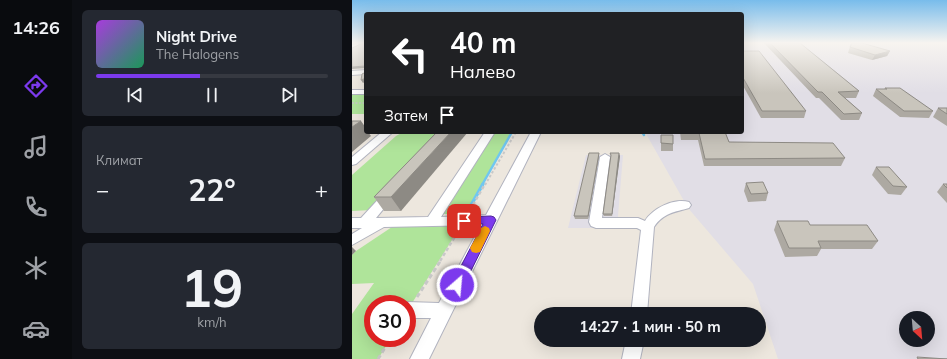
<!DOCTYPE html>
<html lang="ru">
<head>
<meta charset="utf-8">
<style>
  body { margin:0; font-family:Mulish,sans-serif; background:#242831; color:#f1f3f6; height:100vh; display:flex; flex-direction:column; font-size:15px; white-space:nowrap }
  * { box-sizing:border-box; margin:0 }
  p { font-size:13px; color:#9ea1a6 }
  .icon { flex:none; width:22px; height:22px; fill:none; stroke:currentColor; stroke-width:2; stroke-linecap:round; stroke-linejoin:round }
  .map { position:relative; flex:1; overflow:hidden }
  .panel { display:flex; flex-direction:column; gap:10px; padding:10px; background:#0d0f14; width:280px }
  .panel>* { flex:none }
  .top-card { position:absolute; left:12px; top:12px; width:380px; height:122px; border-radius:4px; box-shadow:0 4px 16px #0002; background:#202124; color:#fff; overflow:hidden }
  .needle { width:26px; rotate:154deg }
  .controls { position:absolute; left:547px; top:311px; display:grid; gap:8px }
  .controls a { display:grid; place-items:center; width:36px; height:36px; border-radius:50%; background:#171b24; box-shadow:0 4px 16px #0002; font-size:20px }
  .speed { position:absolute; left:12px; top:295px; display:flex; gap:8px; font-size:20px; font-weight:700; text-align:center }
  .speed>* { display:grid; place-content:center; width:52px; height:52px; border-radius:50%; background:#171b24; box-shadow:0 4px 16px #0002; line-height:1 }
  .speed .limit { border:6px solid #d22; background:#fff; color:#111 }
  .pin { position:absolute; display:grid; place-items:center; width:34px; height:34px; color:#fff; margin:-17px; border-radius:8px; box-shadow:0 2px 6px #0006 }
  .me { position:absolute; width:44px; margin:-22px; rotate:27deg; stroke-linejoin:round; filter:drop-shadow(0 0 3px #0008) }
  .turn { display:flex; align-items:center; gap:14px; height:84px; padding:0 20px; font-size:18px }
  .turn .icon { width:52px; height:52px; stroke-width:2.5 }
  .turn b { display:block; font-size:28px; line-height:34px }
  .then { display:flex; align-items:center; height:38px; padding:0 20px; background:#0003; gap:8px; font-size:15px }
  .big { font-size:30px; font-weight:700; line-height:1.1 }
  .panel .card { flex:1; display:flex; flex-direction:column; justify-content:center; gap:6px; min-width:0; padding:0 14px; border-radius:6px; background:#242831 }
  .panel .dial { align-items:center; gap:0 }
  .dial b { font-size:52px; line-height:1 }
  .song { display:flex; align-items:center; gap:12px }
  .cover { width:48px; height:48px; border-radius:6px; background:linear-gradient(135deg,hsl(280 70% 55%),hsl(150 70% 35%)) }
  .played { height:4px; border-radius:2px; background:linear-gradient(90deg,#7c3aed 45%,#363941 45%) }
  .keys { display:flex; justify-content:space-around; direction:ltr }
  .heat { display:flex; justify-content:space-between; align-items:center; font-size:22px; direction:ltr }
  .trip { position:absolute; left:182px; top:307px; width:232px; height:40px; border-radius:20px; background:#171b24; box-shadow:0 4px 16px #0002; font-weight:700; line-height:40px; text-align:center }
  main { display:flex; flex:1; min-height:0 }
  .tab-bar { display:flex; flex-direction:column; width:72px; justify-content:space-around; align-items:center; background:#090b0e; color:#9ea1a6 }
  .tab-bar .icon { width:28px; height:28px }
  .tab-bar .current { color:#7c3aed }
  .tab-bar b { font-size:18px; color:#f1f3f6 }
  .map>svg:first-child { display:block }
</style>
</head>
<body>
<main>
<nav class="tab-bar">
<b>14:26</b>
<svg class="icon current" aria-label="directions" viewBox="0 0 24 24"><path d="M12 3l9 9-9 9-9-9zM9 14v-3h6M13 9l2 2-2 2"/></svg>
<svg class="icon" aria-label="music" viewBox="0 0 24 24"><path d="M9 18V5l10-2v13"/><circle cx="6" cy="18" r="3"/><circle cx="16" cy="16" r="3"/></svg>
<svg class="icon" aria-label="phone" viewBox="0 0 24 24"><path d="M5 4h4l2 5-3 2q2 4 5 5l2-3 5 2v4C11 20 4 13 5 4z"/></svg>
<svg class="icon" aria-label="climate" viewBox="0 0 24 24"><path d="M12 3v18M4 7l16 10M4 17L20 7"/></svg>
<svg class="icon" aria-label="car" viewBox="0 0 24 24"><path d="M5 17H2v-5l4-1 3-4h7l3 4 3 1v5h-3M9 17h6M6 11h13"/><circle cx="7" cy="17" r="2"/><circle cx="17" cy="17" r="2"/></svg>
</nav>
<section class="panel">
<div class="card">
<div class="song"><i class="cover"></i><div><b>Night Drive</b><p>The Halogens</p></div></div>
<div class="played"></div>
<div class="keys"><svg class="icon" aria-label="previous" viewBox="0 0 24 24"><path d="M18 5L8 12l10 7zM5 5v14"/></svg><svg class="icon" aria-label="pause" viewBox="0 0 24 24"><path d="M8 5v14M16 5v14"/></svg><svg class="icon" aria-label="next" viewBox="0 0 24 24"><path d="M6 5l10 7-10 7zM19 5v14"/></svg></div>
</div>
<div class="card"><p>Климат</p>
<div class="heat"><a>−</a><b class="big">22°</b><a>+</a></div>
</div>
<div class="card dial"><b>19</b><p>km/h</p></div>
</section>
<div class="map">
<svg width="595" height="359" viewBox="0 0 595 359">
  <rect width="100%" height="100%" fill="#ede7de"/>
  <!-- industrial -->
  <g fill="#e1dee6" fill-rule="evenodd">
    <path d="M390,43H595V359H426L401,284L336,208L293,132H390ZM554,318H576V340H554Z"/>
    <polygon points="234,155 271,155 265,228 216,228"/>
  </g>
  <!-- green -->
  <g fill="#afe49a">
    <polygon points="14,92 14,114 0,114 0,93"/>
    <polygon points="51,132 92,132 20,210 0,211 0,175 44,136"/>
    <polygon points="141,132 160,132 114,214 86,214"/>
    <polygon points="49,221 112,221 55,311 55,304 21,304 21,338 39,338 26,359 0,359 0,314 22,283 0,284 0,255 4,251"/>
  </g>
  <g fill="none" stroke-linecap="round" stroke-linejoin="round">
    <!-- stream-far1 -->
    <g stroke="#70c7f0" stroke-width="2.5">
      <polyline points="290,132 292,135"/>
      <polyline points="130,185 160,132"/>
    </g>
    <!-- stream -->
    <polyline stroke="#70c7f0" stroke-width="3.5" points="114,214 131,184"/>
    <defs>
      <g id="minor">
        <polygon points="6,43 14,43 0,49 0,45"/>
        <polygon points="14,70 14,74 0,75 0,71"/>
        <rect x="0" y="90" width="14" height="4"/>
        <polygon points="30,132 41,132 4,164 0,165 0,157"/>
        <polygon points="133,132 143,132 89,217 134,215 179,132 189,132 77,359 58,359 79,318 55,318 55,304 50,304 55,302 87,303 129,225 32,227 0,245 0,234 10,228 0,228 0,218 9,218 33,192 41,192 43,195 24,218 76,217"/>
        <path d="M253,154L258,157L250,218H286L293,221C301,208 322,198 337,202L339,205L337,208C323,212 311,213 302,227L295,314H279L289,230L285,228H244L239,226L237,222L248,157Z"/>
        <polygon points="274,340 292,340 288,359 270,359"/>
      </g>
    </defs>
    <!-- minor casing -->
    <use href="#minor" stroke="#b1b3bf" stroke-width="2"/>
    <!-- path-far3 -->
    <polyline stroke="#c8c8c8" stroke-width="1.5" stroke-dasharray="2 1.5" stroke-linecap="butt" points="0,103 14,103"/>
    <!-- path-far2 -->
    <polyline stroke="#c8c8c8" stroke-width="2" stroke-dasharray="2.5 2" stroke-linecap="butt" points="133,185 164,132"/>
    <!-- path-far1 -->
    <g stroke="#c8c8c8" stroke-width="2.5" stroke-dasharray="3.5 2.5" stroke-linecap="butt">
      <polyline points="118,210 133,184"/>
      <polyline points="88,261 107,230"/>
    </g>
    <!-- path -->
    <g stroke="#c8c8c8" stroke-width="3" stroke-dasharray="4.5 3" stroke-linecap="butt">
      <polyline points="65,297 89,260"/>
      <polyline points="26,359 39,338"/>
    </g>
    <!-- minor -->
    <use href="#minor" fill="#fff" fill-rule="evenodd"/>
  </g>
  <!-- wall -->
  <g fill="#ada9a2">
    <polygon points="412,43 448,43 507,91 504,98 493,98 510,113 507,120 489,120 467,98 464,98"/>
    <polygon points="499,43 538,51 535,56 520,60 496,53"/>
    <polygon points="390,51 454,111 452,118 409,118 390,84"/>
    <polygon points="533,88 581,111 577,118 548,117 521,96 524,89 532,89"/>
    <polygon points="586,108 595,108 595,126 581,117"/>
    <polygon points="85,132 49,211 32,211 22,197"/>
    <polygon points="328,132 373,132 377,142 493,158 489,166 352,166 346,140 329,140"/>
    <polygon points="309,135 321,144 321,151 309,151"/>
    <polygon points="247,153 247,156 236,219 223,219 222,216"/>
    <polygon points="258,153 268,156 260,216 252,216 251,214 259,156"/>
    <polygon points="524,167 555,187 549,195 536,194 520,175"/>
    <polygon points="394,183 416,193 414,201 396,202 392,191"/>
    <polygon points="591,184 595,184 595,203 585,192"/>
    <polygon points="425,221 458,225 526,241 520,249 469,249 465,256 433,257 422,230"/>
  </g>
  <!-- shaded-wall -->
  <g fill="#8d8a84">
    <polygon points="538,51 535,56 520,60 523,55"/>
    <polygon points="13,66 14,68 0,69 0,67"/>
    <polygon points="14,78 14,81 11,83 9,80"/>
    <polygon points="9,121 14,128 14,132 16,132 19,136 0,152 0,127"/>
    <polygon points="99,132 116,132 49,211 39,197"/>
    <polygon points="247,153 247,156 236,219 236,216"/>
    <polygon points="267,153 268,156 260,216 260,214"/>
    <polygon points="0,247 4,251 0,255"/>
  </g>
  <!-- building -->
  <g fill="#c9c5bc" stroke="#8d8a84">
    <polygon points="11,43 14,43 14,71 13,66 0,67 0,48"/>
    <polygon points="418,43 448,43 507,91 486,92 510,113 492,114 470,92 466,92"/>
    <polygon points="500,43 510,43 538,51 523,55 498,47"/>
    <polygon points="390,51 407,51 454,111 410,111 390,76"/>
    <polygon points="14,72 14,78 9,80 10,74"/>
    <polygon points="533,88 548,88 581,111 552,111 524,89 535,89"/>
    <polygon points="586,108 595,108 595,114"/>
    <polygon points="0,121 9,121 0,127"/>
    <polygon points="85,132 99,132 39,197 22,197"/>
    <polygon points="330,132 373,132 377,142 481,143 493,158 353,159 347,133 330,133"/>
    <polygon points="309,135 321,135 321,144 309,143"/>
    <polygon points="237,153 247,153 236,216 222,216"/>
    <polygon points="258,153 267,153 260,214 251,214 259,155"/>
    <polygon points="524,167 537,167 555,187 541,186"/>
    <polygon points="411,182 416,193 399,194 394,183"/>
    <polygon points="591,184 595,184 595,188"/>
    <polygon points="425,221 456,221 458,225 515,225 526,241 466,241 469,248 437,248"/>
    <polygon points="565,357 595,359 566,359"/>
  </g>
  <!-- sky -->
  <linearGradient id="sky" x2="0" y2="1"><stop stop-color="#78bceb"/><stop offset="0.46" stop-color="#f7f4f0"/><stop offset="1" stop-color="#f7f4f0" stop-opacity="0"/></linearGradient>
  <rect width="595" height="93" fill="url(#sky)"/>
  <!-- route -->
  <polygon fill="#7c3aed" stroke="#51269a" points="139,216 142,217 144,220 110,289 105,290 101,289 99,285 131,224 108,223 106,221 108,218 112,217"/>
  <!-- slow -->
  <polygon fill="#f59e0b" points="133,226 137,228 138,231 128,252 124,253 120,252 118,248 129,228"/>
</svg>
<div class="controls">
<a><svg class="needle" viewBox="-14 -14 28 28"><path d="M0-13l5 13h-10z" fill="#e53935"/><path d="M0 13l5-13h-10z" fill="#9ea1a6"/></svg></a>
</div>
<div class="speed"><div class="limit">30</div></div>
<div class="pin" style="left:112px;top:221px;background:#d93025"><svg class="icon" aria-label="arrive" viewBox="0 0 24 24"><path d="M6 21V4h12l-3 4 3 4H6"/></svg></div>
<svg class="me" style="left:105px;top:285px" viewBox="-20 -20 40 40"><circle r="17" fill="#7c3aed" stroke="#fff" stroke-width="3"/><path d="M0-11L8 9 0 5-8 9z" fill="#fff"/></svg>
<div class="trip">14:27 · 1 мин · 50 m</div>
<div class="top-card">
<div class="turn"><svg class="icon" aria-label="left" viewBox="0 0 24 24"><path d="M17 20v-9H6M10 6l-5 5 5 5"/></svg><div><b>40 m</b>Налево</div></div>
<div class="then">Затем<svg class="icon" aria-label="arrive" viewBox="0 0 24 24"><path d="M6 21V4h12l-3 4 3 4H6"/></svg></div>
</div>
</div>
</main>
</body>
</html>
